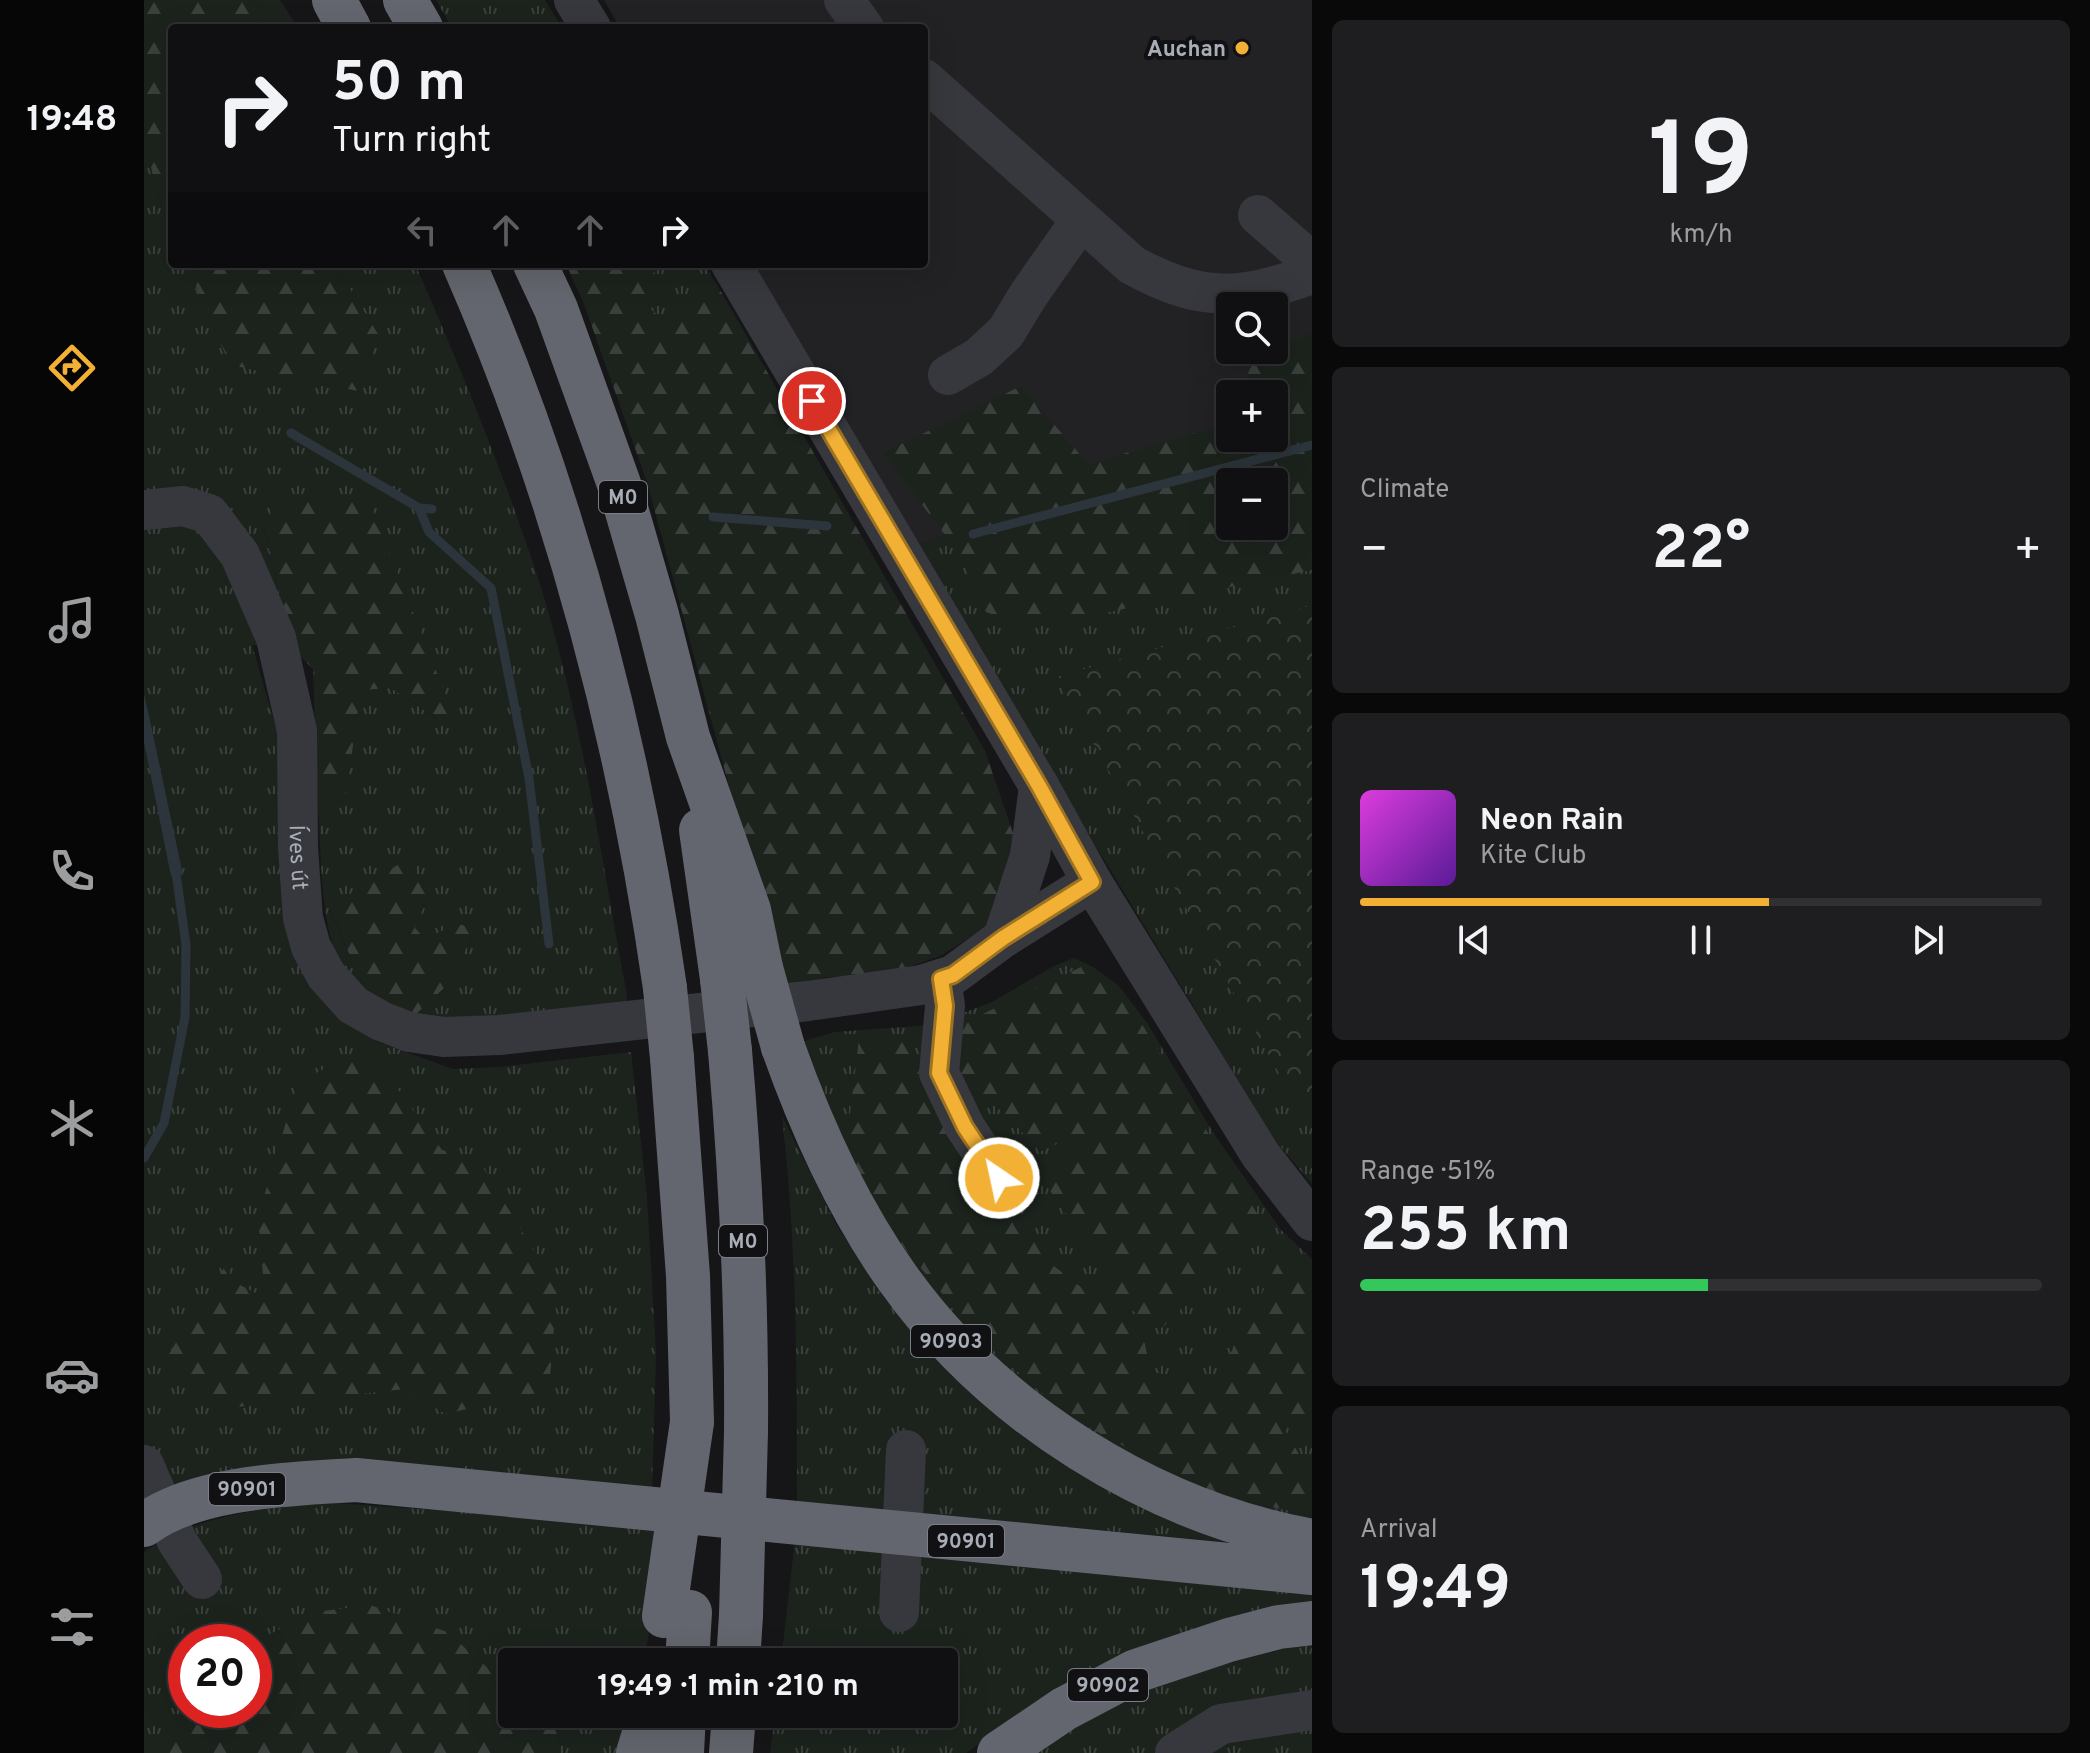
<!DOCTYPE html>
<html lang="en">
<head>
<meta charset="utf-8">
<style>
  body { margin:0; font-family:Overpass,sans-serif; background:#1e1e20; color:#f1f3f6; height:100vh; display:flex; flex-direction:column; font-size:30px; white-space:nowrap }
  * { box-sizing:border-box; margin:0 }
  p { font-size:26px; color:#9c9d9f }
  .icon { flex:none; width:44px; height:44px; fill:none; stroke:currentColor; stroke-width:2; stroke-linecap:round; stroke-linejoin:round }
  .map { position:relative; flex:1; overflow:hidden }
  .panel { display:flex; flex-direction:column; gap:20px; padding:20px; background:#09090a; width:778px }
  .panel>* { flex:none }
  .hud { position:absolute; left:24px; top:24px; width:760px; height:244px; border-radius:8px; box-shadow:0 8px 32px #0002,0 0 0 2px #303032; background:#101012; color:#f1f3f6; overflow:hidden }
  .tools { position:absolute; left:1072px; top:292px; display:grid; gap:16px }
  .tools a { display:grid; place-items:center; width:72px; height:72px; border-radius:8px; background:#101012; box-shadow:0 8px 32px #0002,0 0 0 2px #303032; font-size:40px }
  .speed { position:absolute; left:24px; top:1624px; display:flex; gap:16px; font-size:40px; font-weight:700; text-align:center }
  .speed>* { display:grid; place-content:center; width:104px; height:104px; border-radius:50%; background:#101012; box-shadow:0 8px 32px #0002,0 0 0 2px #303032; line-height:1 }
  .speed .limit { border:12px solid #d22; background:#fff; color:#111 }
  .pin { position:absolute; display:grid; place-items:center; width:68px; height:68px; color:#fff; margin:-34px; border:4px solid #fff; border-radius:50%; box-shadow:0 2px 8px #0007 }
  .me { position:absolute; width:88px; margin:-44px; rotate:326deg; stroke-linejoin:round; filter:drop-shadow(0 0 6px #0008) }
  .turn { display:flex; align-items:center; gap:28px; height:168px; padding:0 32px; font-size:36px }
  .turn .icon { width:104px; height:104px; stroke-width:2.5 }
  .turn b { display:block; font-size:56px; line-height:68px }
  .lanes { display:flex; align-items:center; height:76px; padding:0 32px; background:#0003; justify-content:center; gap:40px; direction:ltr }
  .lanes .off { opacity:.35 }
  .big { font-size:60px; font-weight:700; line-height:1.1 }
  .panel .tile { flex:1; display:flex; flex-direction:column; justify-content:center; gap:12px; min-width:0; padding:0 28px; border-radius:12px; background:#1e1e20 }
  .panel .dial { align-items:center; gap:0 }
  .dial b { font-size:104px; line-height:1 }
  .song { display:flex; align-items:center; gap:24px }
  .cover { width:96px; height:96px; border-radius:12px; background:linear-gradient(135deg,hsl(300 70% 55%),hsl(270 70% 35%)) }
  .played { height:8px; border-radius:4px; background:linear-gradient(90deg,#f2b134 60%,#303032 60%) }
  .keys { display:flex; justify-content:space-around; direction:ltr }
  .heat { display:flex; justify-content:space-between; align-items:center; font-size:44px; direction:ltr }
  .charge { height:12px; border-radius:6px; background:linear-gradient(90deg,#34c759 51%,#303032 0) }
  .trip { position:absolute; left:354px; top:1648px; width:460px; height:80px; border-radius:8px; background:#101012; box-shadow:0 8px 32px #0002,0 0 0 2px #303032; font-weight:700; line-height:80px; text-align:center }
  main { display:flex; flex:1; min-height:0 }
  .dock { display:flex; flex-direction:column; width:144px; justify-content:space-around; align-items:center; background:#060607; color:#9c9d9f }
  .dock .icon { width:56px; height:56px }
  .dock .selected { color:#f2b134 }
  .dock b { font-size:36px; color:#f1f3f6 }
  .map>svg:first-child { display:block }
</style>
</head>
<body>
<main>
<nav class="dock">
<b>19:48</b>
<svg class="icon selected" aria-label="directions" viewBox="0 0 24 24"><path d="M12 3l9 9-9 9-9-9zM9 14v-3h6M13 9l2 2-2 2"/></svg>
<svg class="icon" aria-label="music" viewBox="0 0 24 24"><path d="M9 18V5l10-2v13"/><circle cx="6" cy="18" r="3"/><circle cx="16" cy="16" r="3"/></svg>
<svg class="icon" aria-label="phone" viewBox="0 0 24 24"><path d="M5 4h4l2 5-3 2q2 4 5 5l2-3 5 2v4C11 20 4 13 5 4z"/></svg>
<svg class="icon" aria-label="climate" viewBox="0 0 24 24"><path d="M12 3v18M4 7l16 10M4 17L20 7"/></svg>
<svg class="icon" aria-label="car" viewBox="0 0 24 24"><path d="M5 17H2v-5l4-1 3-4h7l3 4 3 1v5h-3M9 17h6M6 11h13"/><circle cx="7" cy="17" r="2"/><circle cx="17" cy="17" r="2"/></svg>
<svg class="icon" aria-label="filters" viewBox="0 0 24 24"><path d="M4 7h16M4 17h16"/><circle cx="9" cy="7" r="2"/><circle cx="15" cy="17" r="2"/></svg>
</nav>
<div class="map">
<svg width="1168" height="1753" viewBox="0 0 1168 1753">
  <defs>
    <pattern id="grass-tufts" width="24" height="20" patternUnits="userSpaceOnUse" patternTransform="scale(2)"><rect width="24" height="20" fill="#1c231d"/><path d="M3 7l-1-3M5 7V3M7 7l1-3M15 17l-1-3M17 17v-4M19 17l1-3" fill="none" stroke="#3a403c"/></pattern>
    <pattern id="forest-firs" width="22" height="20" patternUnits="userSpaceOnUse" patternTransform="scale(2)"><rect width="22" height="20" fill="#1c231d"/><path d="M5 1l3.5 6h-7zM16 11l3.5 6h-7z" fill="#3a403c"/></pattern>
    <pattern id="park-crowns" width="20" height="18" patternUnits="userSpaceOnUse" patternTransform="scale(2)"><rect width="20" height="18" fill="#1c231d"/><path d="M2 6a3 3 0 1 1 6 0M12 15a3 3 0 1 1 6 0" fill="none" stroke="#3a403c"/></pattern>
  </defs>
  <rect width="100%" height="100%" fill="#161618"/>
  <!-- built -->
  <path fill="#222225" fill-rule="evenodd" d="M460,0H1168V437L852,516L770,547L610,264H780V28H476ZM1086,306H1130V350H1086ZM1086,394H1130V438H1086Z"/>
  <!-- grass -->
  <g fill="url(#grass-tufts)" fill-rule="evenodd">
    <polygon points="109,0 136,0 154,28 126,28"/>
    <polygon points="292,0 401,0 418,28 308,28"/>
    <path d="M0,133L13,196L28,232V264H42L86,365L214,391L234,334L190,264H271C314,362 355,462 389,563C436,703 456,852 483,996L482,1013C379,1028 215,1074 185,931C176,890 177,845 174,803L201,800L216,690L247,688L293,719L309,714L225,500L133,496L120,528L148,648L108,645L133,732L144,913L153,951L175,988L196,1014L231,1041L309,1069L355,1067L487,1052L503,1197L512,1354L508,1491L188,1466H135L86,1474L37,1486L0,1505ZM265,858L284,896L271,928L281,939L313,924L333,929L300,987L271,1014L222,993L185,908Z"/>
    <polygon points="507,264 560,264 576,290 528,327 504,307 515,282"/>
    <path d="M1168,437V1184L1130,1139L770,547L852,516ZM1086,482H1130V526H1086Z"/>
    <polygon points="930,958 949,967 975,986 1003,1023 1070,1134 1137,1230 1168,1259 1168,1466 1162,1466 1134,1419 1070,1385 1007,1372 999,1335 906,1263 811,1132 844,1097 897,1151 926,1138 1120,1226 996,1021 807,1054 780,1070 715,1039 1077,1497 1168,1515 1168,1533 987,1470 838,1359 691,1155 654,1043 691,1032 787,1025 848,1002 910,966"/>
    <path d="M638,1116L692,1224L740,1298L797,1362L1113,1545L653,1501C653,1371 653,1244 638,1116Z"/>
    <path d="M191,1503L515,1526L510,1601L500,1662H419V1649L370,1647L354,1677L303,1632L164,1613L110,1644V1642H42V1710L23,1753H0V1552C55,1513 126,1507 191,1503Z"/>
    <polygon points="651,1540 1168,1590 1168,1604 1081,1621 986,1650 906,1694 822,1753 626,1753 631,1714 800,1714 800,1662 637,1662"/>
    <path d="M1168,1642V1753H894C927,1730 964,1705 1001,1691C1055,1669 1112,1656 1168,1642Z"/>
    <polygon points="417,1714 489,1714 480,1753 415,1753"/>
  </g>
  <!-- forest -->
  <g fill="url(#forest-firs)" fill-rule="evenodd">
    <polygon points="0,0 109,0 126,28 28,28 28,232 13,196 0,133"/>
    <polygon points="42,264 190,264 234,334 214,391 86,365"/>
    <polygon points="422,264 507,264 515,282 504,307 528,327 576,290 841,751 871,839 846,925 796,956 744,974 683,977 640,990 503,482 440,304"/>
    <path d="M1168,333V570L887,628L842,612L814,552L739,453L877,386L944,464L1086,423V438H1130V394H1102L1106,358ZM1130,482V526H1086V482Z"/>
    <polygon points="133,496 225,500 309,714 294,719 247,688 217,690 201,800 174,803 169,669 148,648 120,527"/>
    <polygon points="265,858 284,896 271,928 281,939 313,924 333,928 300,988 272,1014 222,993 185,907"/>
    <polygon points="937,967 972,995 996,1021 1120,1225 1018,1328 956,1292 973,1260 946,1248 904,1188 925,1139 897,1151 844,1098 811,1132 906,1263 999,1335 1007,1372 1070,1385 1138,1255 1168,1284 1168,1421 1135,1420 1162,1466 1168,1466 1168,1515 1077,1497 925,1417 835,1338 741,1225 702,1147 715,1039 760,1038 779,1070 807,1054 820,1023"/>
    <polygon points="202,1055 240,1070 298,1150 334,1159 413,1289 405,1390 301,1414 262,1389 83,1408 22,1358 82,1265 90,1282 121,1298 114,1217 153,1085"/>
    <polygon points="226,1605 303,1632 354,1677 370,1647 419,1648 419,1662 368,1662 368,1714 417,1714 415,1753 23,1753 42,1710 110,1710 110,1644 164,1613"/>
  </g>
  <!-- park -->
  <polygon fill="url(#park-crowns)" points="1168,605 1168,1120 1145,1091 912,677"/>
  <!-- water -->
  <polygon fill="#2c353c" points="0,694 5,716 39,875 27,876 0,742"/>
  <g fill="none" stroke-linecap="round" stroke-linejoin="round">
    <!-- stream -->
    <g stroke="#2c353c" stroke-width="9">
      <polyline points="147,433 275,508 288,509"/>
      <polyline points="275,508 285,532 347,588 385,778 405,944"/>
      <polyline points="569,517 683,526"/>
      <polyline points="829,534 1168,445"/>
      <polyline points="0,1158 20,1123 41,1017 42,945 31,866"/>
    </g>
    <!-- minor -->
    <g stroke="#37383d" stroke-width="40">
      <polyline points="430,0 447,28"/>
      <polyline points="700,0 720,28"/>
      <path d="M780,79L988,265C1057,303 1096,300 1168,274"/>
      <polyline points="1114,215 1168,262"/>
      <polyline points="587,264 895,786 948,882 1116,1154 1168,1221"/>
      <polyline points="804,375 835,357 862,332 885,294 937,220"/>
      <path id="s1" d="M0,510L39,506L65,514L96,555L132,638L153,731L154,848L159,918L167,947L182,975L209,1005L237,1021L265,1032L300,1037L355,1035L664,1001L777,985L809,975L859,938L948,882"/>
      <polyline points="859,938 886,856 895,786"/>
      <polyline points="797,979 801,1006 795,1073 821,1127 855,1178"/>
      <polyline points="0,1465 33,1541 58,1579"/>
      <polyline points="755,1612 762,1450"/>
      <polyline points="1031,1753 1077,1724 1168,1710"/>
    </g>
    <!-- highway -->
    <g stroke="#63666e" stroke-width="44">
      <polyline points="190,0 205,28"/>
      <polyline points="261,0 277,28"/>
      <path d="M320,264C421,495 485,738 521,988"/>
      <polyline points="391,264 412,309 475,484 513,615 544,737 605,910 617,968"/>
      <polyline points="557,830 578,979"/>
      <path d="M639,1047C668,1129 704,1209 755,1280C851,1414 1007,1511 1168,1541"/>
      <path d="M586,1051C597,1178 603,1305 602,1432"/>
      <polyline points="528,1058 544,1276 548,1422"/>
      <path d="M0,1525C52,1486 149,1484 212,1480L1168,1573"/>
      <polyline points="543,1662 546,1612"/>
      <polyline points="594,1662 597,1615"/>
      <polyline points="494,1753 506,1714"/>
      <polyline points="538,1753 540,1714"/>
      <polyline points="587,1753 590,1714"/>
      <polyline points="855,1753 920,1709 992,1671 1085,1640 1135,1627 1168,1623"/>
    </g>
    <!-- highway-bridge -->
    <g stroke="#63666e" stroke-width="44">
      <polyline points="617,968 639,1047"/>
      <polyline points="578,979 586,1051"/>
      <polyline points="521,988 528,1058"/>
      <polyline points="597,1615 602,1432"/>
      <polyline points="520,1616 548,1422"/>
    </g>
  </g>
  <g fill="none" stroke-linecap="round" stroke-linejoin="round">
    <defs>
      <polyline id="route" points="668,401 895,786 948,882 859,938 809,975 797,979 801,1006 795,1073 821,1127 855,1178"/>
    </defs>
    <!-- route casing -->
    <use href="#route" stroke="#9d7322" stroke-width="20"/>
    <!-- route -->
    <use href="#route" stroke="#f2b134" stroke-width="14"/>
  </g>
  <!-- markers -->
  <circle fill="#f2b134" stroke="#111113" stroke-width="3" cx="1098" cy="48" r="8"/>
  <g text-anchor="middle" stroke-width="8" stroke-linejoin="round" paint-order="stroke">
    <!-- shield labels -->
    <g fill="#111113" stroke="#7b7e86" stroke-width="2">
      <rect x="455" y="481" width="48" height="32" rx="6"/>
      <rect x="575" y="1225" width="48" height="32" rx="6"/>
      <rect x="767" y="1325" width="80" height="32" rx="6"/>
      <rect x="65" y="1473" width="76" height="32" rx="6"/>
      <rect x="784" y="1525" width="76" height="32" rx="6"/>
      <rect x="924" y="1669" width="80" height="32" rx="6"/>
    </g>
    <g font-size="20" font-weight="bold" fill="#a8adb8">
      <text x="479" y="504">M0</text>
      <text x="599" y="1248">M0</text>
      <text x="807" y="1348">90903</text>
      <text x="103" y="1496">90901</text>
      <text x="822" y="1548">90901</text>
      <text x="964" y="1692">90902</text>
    </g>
    <!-- poi labels -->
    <g font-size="22" font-weight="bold" fill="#a8adb8" stroke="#111113" text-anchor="end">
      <text x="1082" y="56">Auchan</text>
    </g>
    <!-- street labels -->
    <g font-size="22" fill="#a8adb8" stroke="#111113">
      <text dy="8" stroke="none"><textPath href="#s1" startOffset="430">Íves út</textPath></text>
    </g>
  </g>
</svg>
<div class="tools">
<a><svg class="icon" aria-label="search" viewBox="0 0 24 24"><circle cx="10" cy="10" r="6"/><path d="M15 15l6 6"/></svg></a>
<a>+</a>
<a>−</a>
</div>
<div class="speed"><div class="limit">20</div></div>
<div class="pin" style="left:668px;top:401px;background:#d93025"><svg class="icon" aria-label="arrive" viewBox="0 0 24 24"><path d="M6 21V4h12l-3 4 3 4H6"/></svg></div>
<svg class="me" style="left:855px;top:1178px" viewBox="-20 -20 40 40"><circle r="17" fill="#f2b134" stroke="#fff" stroke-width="3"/><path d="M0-11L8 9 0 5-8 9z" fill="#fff"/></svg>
<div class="trip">19:49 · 1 min · 210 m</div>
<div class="hud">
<div class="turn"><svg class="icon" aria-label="right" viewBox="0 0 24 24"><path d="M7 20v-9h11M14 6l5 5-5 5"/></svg><div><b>50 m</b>Turn right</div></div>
<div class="lanes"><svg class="icon off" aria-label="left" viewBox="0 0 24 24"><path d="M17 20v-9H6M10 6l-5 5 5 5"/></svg><svg class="icon off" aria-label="ahead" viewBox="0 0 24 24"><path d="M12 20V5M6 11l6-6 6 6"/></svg><svg class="icon off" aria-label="ahead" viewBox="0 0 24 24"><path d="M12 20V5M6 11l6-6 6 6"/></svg><svg class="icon" aria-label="right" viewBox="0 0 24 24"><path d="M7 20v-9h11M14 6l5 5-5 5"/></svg></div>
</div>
</div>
<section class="panel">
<div class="tile dial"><b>19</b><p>km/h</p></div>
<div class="tile"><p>Climate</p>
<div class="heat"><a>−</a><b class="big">22°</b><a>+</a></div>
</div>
<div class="tile">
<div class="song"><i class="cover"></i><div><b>Neon Rain</b><p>Kite Club</p></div></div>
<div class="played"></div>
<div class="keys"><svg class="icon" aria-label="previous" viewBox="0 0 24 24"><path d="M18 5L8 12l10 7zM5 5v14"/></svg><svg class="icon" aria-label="pause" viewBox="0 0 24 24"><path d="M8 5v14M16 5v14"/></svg><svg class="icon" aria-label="next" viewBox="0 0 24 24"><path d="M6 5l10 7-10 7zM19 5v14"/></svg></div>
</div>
<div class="tile"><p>Range · 51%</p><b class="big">255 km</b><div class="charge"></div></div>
<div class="tile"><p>Arrival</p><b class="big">19:49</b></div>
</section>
</main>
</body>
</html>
